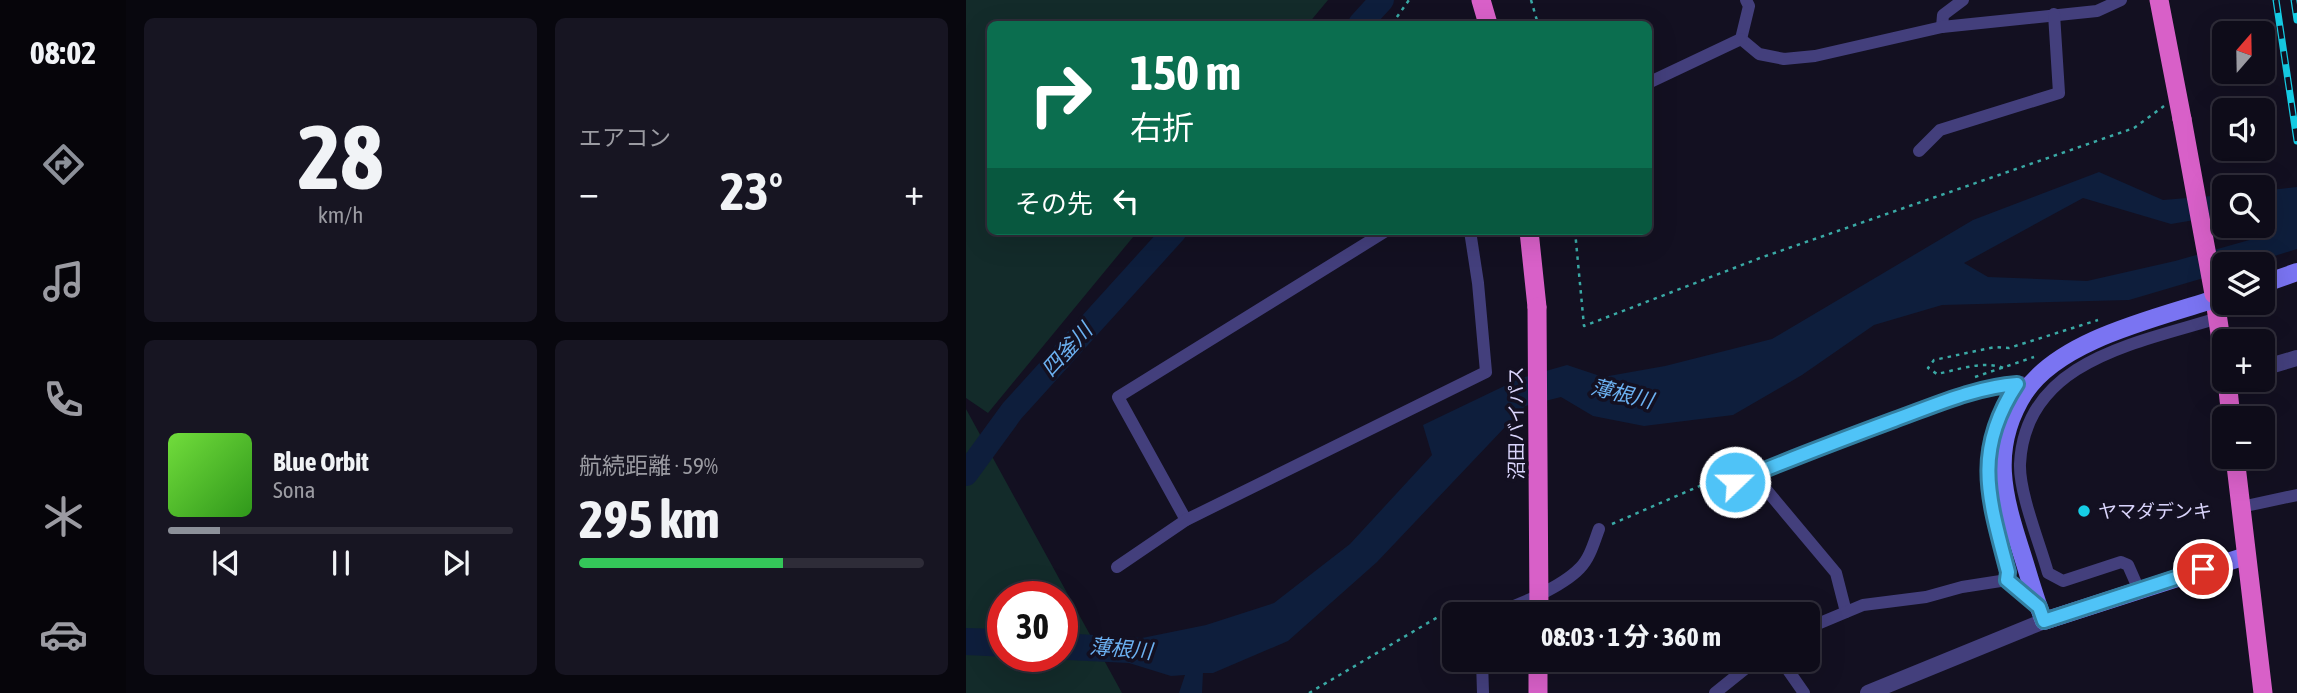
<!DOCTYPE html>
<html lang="ja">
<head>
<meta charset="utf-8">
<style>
  body { margin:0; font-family:"Asap Condensed","Noto Sans JP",sans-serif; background:#171522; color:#f1f3f6; height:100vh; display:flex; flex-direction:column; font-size:26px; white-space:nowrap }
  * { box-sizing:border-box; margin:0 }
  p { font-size:23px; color:#9b9ba2 }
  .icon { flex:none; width:38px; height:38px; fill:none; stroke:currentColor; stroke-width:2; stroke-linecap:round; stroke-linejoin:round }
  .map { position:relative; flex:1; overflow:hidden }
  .drawer { display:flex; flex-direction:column; gap:18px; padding:18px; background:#08070e; width:840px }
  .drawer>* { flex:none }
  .banner { position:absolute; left:21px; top:21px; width:665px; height:214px; border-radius:10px; box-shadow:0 7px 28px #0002,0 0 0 2px #2e2c38; background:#0b6e4f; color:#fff; overflow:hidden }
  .needle { width:46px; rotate:20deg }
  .controls { position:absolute; left:1246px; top:21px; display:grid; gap:14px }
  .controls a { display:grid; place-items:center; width:63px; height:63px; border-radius:10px; background:#0e0c19; box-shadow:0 7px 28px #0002,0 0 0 2px #2e2c38; font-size:35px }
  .speed { position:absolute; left:21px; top:581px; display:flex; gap:14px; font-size:35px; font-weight:700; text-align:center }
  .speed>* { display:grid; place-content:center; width:91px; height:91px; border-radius:50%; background:#0e0c19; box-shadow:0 7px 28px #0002,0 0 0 2px #2e2c38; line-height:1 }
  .speed .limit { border:10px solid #d22; background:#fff; color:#111 }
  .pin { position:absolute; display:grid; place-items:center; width:60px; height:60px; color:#fff; margin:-30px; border:4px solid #fff; border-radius:50%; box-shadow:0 2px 7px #0007 }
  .me { position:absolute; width:77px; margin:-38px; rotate:68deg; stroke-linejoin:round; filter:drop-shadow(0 0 5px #0008) }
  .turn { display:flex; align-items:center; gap:24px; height:147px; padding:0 28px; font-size:32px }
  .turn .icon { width:91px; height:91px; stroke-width:2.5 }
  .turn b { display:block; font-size:49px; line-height:60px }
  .then { display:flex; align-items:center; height:66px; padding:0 28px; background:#0003; gap:14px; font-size:26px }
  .big { font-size:52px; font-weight:700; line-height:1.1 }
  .drawer .tile { flex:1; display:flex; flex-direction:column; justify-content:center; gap:10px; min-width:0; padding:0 24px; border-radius:10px; background:#171522 }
  .drawer .dial { align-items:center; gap:0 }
  .dial b { font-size:91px; line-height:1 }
  .song { display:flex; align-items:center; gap:21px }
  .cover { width:84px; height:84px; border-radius:10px; background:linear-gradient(135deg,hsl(100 70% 55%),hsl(110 70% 35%)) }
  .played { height:7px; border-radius:4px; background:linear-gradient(90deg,#8c9099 15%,#2e2c38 15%) }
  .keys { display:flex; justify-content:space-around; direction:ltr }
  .heat { display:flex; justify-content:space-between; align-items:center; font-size:38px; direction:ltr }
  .charge { height:10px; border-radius:5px; background:linear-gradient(90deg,#34c759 59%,#2e2c38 0) }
  .drawer .tiles { flex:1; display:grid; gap:18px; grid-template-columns:repeat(2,1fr) }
  .trip { position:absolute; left:476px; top:602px; width:378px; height:70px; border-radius:10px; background:#0e0c19; box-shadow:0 7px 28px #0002,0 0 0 2px #2e2c38; font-weight:700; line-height:70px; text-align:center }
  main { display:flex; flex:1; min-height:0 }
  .tabs { display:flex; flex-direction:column; width:126px; justify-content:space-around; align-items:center; background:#06050a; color:#9b9ba2 }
  .tabs .icon { width:49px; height:49px }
  .tabs .selected { color:#8c9099 }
  .tabs b { font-size:32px; color:#f1f3f6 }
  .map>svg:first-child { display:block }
</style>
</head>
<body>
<main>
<nav class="tabs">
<b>08:02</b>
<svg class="icon selected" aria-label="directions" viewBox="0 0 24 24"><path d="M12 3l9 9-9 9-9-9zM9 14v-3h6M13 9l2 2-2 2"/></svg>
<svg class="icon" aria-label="music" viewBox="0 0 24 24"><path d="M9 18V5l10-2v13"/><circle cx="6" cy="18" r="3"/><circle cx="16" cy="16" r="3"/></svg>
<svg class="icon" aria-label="phone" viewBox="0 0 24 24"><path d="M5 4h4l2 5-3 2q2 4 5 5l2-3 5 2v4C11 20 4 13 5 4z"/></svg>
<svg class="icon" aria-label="climate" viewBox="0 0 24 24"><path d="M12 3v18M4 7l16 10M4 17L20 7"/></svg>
<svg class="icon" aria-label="car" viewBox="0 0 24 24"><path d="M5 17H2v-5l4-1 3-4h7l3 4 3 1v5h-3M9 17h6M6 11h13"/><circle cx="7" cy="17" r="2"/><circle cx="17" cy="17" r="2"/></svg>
</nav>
<section class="drawer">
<div class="tiles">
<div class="tile dial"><b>28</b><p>km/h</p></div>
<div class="tile"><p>エアコン</p>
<div class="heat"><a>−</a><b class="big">23°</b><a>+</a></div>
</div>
<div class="tile">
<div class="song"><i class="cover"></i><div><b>Blue Orbit</b><p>Sona</p></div></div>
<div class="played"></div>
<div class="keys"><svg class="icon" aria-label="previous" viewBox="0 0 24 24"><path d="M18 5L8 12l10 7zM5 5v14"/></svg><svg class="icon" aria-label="pause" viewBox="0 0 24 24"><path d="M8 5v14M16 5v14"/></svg><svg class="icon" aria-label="next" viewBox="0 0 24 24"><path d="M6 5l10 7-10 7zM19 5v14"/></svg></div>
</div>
<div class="tile"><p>航続距離 · 59%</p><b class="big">295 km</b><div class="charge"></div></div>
</div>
</section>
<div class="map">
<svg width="1331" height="693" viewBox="0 0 1331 693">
  <rect width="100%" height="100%" fill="#131021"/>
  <!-- green -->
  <g fill="#132b2a" fill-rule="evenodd">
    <polygon points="0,0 362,0 342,24 24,24 24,231 172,231 22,413 0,398"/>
    <path d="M0,409L156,693H0ZM37,597H96V656H37Z"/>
  </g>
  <!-- water -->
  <polygon fill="#0e1e3c" points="1133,172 1197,200 1258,195 1258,215 1205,224 1117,198 998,263 1022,277 1121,281 1209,261 1301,235 1302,208 1297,208 1297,191 1331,187 1331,249 1283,264 1258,264 1258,272 1163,300 976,305 908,325 836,375 767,415 678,426 627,416 595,397 559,406 411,562 322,641 247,673 237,673 236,693 213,693 219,675 205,676 163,663 0,655 0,628 37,629 37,656 96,656 96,633 176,638 240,625 308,603 384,544 466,455 457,425 555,378 601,365 637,377 699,366 806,339 1007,220"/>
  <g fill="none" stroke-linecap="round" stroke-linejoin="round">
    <!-- river -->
    <g stroke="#0e1e3c" stroke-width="24">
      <polyline points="394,24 416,0"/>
      <polyline points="0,474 46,411 209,231"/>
    </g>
    <!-- path -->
    <g stroke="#3aa9a5" stroke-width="2.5" stroke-dasharray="3.5 5" stroke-linecap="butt">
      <polyline points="565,0 572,24"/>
      <polyline points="426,24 443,0"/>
      <polyline points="609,231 618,326 794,258 1168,128 1198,106"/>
      <path d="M1037,368C1018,360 991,370 971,374L962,368L968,360L1029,347L1043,348L1132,320"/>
      <polyline points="1009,377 1068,357"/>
      <polyline points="646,524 759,475"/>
      <polyline points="343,693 477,614 488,617"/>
    </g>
    <!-- minor -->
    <g stroke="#433f7c" stroke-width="12">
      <polyline points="976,27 977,15 997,0"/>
      <polyline points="775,39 793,54 818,59 849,56 976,27 1131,11 1155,0"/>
      <polyline points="775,39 783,6 780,0"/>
      <polyline points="682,83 775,39"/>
      <polyline points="953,151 974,130 1093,93 1088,14"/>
      <polyline points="787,474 870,573 880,612"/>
      <path d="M769,482C823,459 878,439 933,418C971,404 1011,387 1051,385"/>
      <polyline points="1275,507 1331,495"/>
      <polyline points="220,520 152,397 420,231"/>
      <polyline points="151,567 220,520 520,372 512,283 504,231"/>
      <path d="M1041,580L1042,572C1028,517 1007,462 1036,408C1041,399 1046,388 1055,382"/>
      <path d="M1173,590L1162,565L1155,562L1097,581L1082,573C1074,544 1053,493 1054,464C1059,360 1172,343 1252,318"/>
      <path d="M526,614C551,606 596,587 614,568C624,558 628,542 633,529"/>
      <polyline points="842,628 897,605 960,597 996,587 1041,580 1072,607"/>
      <polyline points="516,660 517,693"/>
      <polyline points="815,660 838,693"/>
      <polyline points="749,693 790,660"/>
    </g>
    <!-- tertiary -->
    <g stroke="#433f7c" stroke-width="16">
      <polyline points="1297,368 1331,358"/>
      <polyline points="902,693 1078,621"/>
    </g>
    <!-- secondary -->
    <g stroke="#7a74f2" stroke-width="18">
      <polyline points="1297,284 1331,272"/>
      <path d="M1059,392C1023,448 1037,495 1056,554C1063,576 1069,599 1078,621L1280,556"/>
    </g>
    <!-- trunk -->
    <g stroke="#d860c8" stroke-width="19">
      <polyline points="515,0 522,24"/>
      <polyline points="1193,0 1216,119"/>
      <polyline points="563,231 571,307"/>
      <polyline points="1248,294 1258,360"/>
      <polyline points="1261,380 1265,418"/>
      <polyline points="1269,457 1297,693"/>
      <polyline points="572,693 572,660"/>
    </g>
    <defs>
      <g id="rail">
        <polyline points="1310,0 1331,141"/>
        <polyline points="1328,0 1331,20"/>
      </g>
    </defs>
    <!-- rail casing -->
    <use href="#rail" stroke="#16cde5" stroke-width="7"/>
    <!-- rail -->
    <use href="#rail" stroke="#131021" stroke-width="4.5" stroke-dasharray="13" stroke-linecap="butt"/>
    <!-- secondary-bridge -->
    <path stroke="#7a74f2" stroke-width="18" d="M1059,392C1096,337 1197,317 1258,296"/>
    <!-- trunk-bridge -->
    <g stroke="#d860c8" stroke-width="19">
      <polyline points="1216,119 1248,294"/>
      <polyline points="571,307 573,614"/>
    </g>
  </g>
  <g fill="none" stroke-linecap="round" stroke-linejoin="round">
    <defs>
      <path id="route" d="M769,482C821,460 874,440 928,420C967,406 1009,387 1051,384C1006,452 1023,499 1042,572L1041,580L1073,607L1078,621L1237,569"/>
    </defs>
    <!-- route casing -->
    <use href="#route" stroke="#337fa1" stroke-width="18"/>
    <!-- route -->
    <use href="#route" stroke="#4fc3f7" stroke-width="12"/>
  </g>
  <!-- markers -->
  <circle fill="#16cde5" stroke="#131021" stroke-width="2.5" cx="1118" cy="511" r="7"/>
  <g text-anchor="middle" stroke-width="7" stroke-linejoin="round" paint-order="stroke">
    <!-- street labels -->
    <g font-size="19" fill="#d9d4fb" stroke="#131021">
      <text transform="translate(550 423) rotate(-90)" y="7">沼田バイパス</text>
    </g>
    <!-- poi labels -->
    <g font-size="19" fill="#d9d4fb" stroke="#131021" text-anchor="start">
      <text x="1132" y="518">ヤマダデンキ</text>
    </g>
    <!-- water labels -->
    <g font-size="21" font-style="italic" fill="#6cb1f1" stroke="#131021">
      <text transform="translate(101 350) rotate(-48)" y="7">四釜川</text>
      <text transform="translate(656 394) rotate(14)" y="7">薄根川</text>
      <text transform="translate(155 649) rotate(5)" y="7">薄根川</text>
    </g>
  </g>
</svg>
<div class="controls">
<a><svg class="needle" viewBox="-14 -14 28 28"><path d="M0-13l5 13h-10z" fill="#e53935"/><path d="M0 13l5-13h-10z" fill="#9b9ba2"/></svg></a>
<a><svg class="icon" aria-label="sound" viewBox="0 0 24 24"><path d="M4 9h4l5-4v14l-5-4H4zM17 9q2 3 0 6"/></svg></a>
<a><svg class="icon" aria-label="search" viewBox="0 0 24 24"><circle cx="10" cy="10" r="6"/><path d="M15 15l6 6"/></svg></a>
<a><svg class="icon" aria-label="layers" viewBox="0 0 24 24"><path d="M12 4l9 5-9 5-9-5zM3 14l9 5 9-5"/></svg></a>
<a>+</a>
<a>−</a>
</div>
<div class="speed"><div class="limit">30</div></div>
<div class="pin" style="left:1237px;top:569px;background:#d93025"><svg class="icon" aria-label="arrive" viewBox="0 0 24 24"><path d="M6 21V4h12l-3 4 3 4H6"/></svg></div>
<svg class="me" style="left:769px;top:482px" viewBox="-20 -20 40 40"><circle r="17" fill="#4fc3f7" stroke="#fff" stroke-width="3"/><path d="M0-11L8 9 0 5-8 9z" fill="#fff"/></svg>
<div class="trip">08:03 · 1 分 · 360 m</div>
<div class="banner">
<div class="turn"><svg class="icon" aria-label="right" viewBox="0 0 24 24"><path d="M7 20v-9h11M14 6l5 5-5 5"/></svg><div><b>150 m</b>右折</div></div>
<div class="then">その先<svg class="icon" aria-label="left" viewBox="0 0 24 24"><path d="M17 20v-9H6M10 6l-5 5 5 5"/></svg></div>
</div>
</div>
</main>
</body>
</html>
